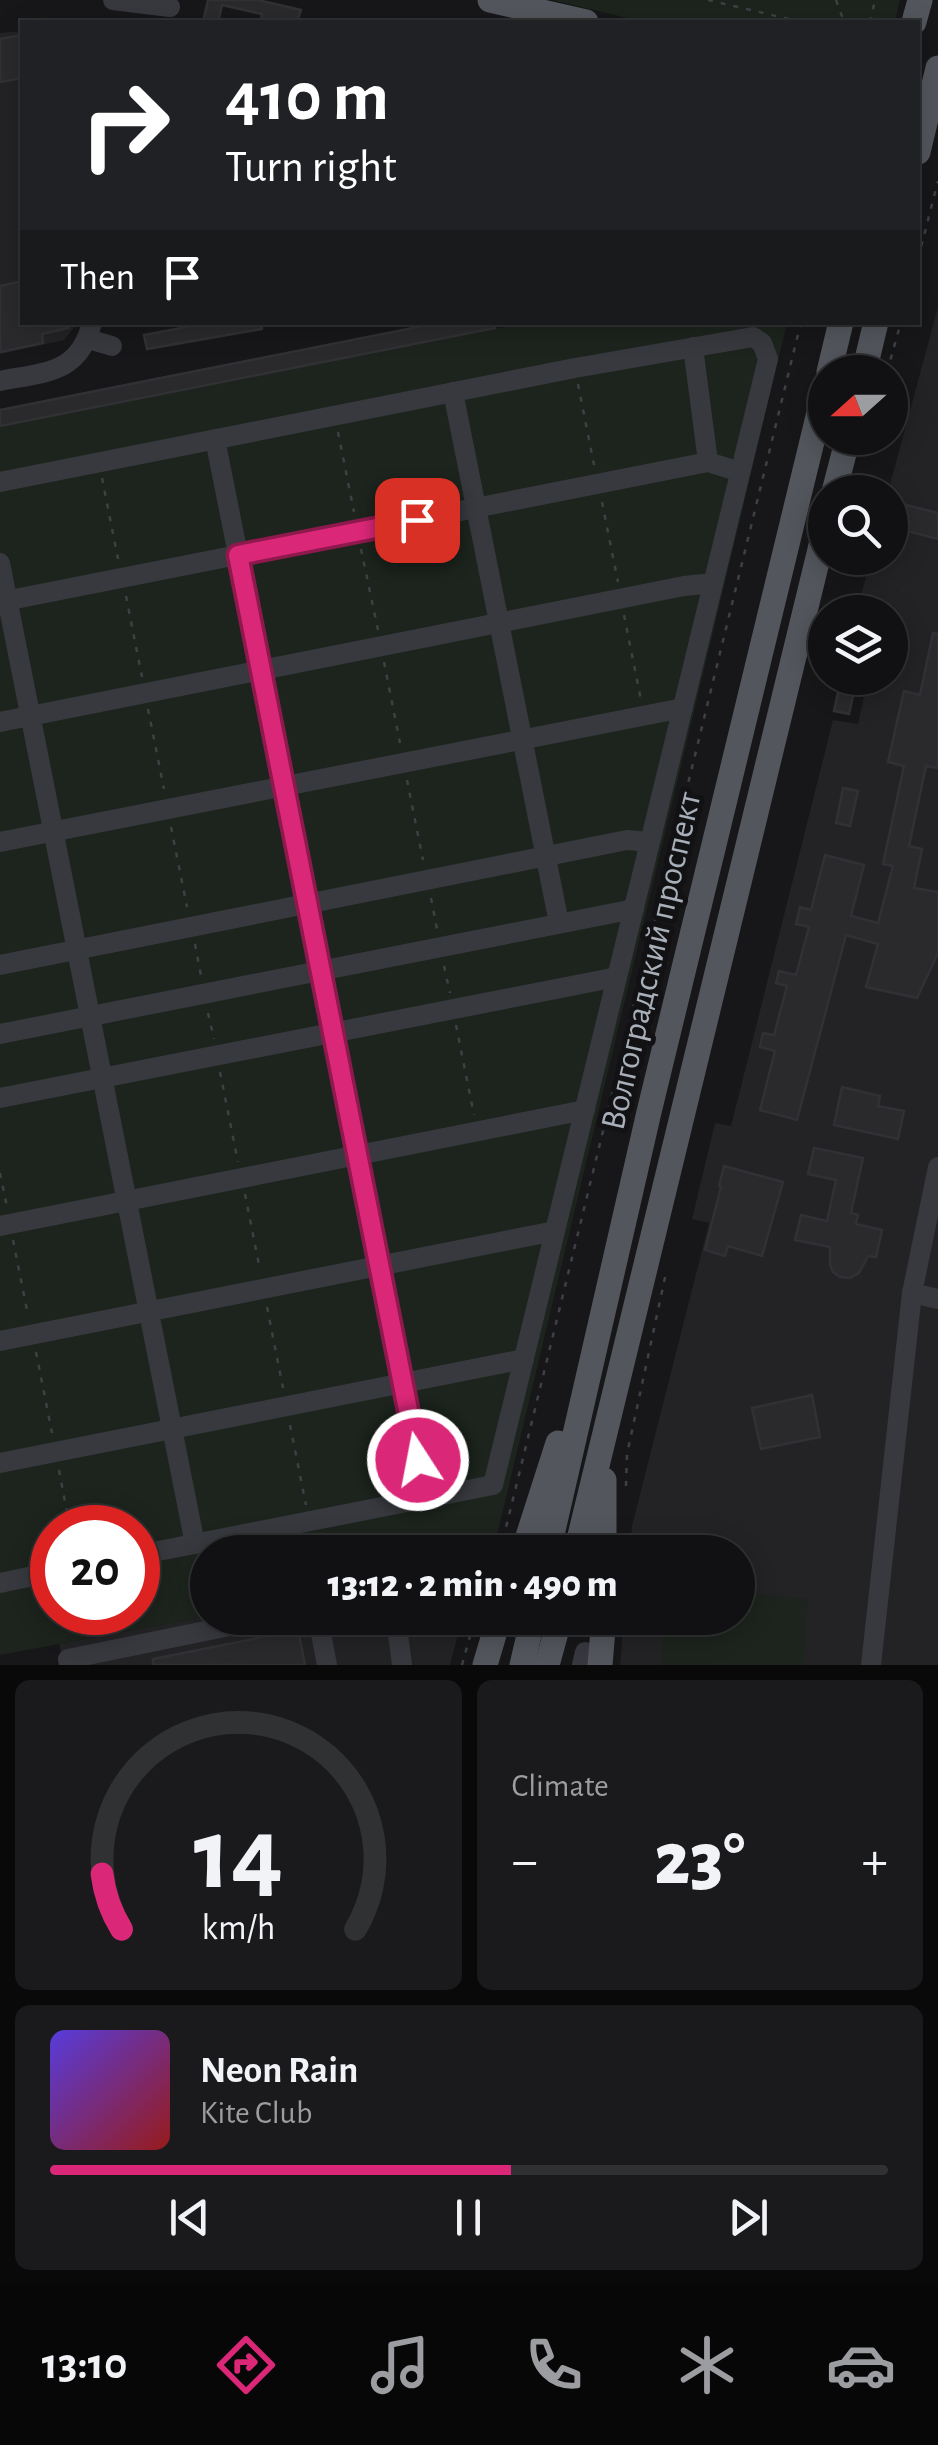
<!DOCTYPE html>
<html lang="en">
<head>
<meta charset="utf-8">
<style>
  body { margin:0; font-family:"Alegreya Sans",sans-serif; background:#1a1a1c; color:#f1f3f6; height:100vh; display:flex; flex-direction:column; font-size:38px; white-space:nowrap }
  * { box-sizing:border-box; margin:0 }
  p { font-size:32px; color:#9c9da0 }
  .icon { flex:none; width:55px; height:55px; fill:none; stroke:currentColor; stroke-width:2; stroke-linecap:round; stroke-linejoin:round }
  .map { position:relative; height:1665px; overflow:hidden }
  .sheet { display:flex; flex-direction:column; gap:15px; padding:15px; background:#09090a; flex:1 }
  .sheet>* { flex:none }
  .banner { position:absolute; left:20px; top:20px; width:900px; height:305px; border-radius:0px; box-shadow:0 5px 25px #0003,0 0 0 2px #303133; background:#202124; color:#fff; overflow:hidden }
  .needle { width:65px; rotate:249deg }
  .controls { position:absolute; left:808px; top:355px; display:grid; gap:20px }
  .controls a { display:grid; place-items:center; width:100px; height:100px; border-radius:50%; background:#111113; box-shadow:0 5px 25px #0003,0 0 0 2px #303133; font-size:50px }
  .speed { position:absolute; left:30px; top:1505px; display:flex; gap:20px; font-size:50px; font-weight:700; text-align:center }
  .speed>* { display:grid; place-content:center; width:130px; height:130px; border-radius:50%; background:#111113; box-shadow:0 5px 25px #0003,0 0 0 2px #303133; line-height:1 }
  .speed .limit { border:15px solid #d22; background:#fff; color:#111 }
  .pin { position:absolute; display:grid; place-items:center; width:85px; height:85px; color:#fff; margin:-42px; border-radius:20px; box-shadow:0 5px 15px #0006 }
  .me { position:absolute; width:110px; margin:-55px; rotate:349deg; stroke-linejoin:round; filter:drop-shadow(0 0 8px #0008) }
  .turn { display:flex; align-items:center; gap:35px; height:210px; padding:0 40px; font-size:45px }
  .turn .icon { width:130px; height:130px; stroke-width:2.5 }
  .turn b { display:block; font-size:70px; line-height:85px }
  .then { display:flex; align-items:center; height:95px; padding:0 40px; background:#0003; gap:20px; font-size:38px }
  .big { font-size:75px; font-weight:800; line-height:1.1 }
  .sheet .tile { flex:1; display:flex; flex-direction:column; justify-content:center; gap:15px; min-width:0; padding:0 35px; border-radius:15px; background:#1a1a1c }
  .sheet .dial { align-items:center; gap:0 }
  .dial svg { height:260px; overflow:visible; fill:none; stroke:#303133; stroke-width:7; stroke-linecap:round; text-anchor:middle }
  .dial text { fill:#f1f3f6; stroke:none }
  .song { display:flex; align-items:center; gap:30px }
  .cover { width:120px; height:120px; border-radius:15px; background:linear-gradient(135deg,hsl(250 70% 55%),hsl(0 70% 35%)) }
  .played { height:10px; border-radius:5px; background:linear-gradient(90deg,#db2777 55%,#303133 55%) }
  .keys { display:flex; justify-content:space-around; direction:ltr }
  .heat { display:flex; justify-content:space-between; align-items:center; font-size:55px; direction:ltr }
  .sheet .tiles { flex:1; display:grid; gap:15px; grid-template-columns:1fr 1fr }
  .tile:last-child { grid-column:span 2 }
  .trip { position:absolute; left:190px; top:1535px; width:565px; height:100px; border-radius:50px; background:#111113; box-shadow:0 5px 25px #0003,0 0 0 2px #303133; font-weight:800; line-height:100px; text-align:center }
  .menu { display:flex; height:160px; justify-content:space-around; align-items:center; background:#070708; color:#9c9da0 }
  .menu .icon { width:70px; height:70px }
  .menu .selected { color:#db2777 }
  .menu b { font-size:45px; color:#f1f3f6 }
  .map>svg:first-child { display:block }
</style>
</head>
<body>
<div class="map">
<svg width="938" height="1665" viewBox="0 0 938 1665">
  <rect width="100%" height="100%" fill="#171719"/>
  <!-- built -->
  <g fill="#232326">
    <polygon points="22,31 22,322 77,323 64,340 0,354 0,33"/>
    <polygon points="938,307 938,1665 620,1665 624,1618 738,1618 738,1552 630,1552 632,1526 709,1223 692,1219 715,1123 731,1126 833,720 858,724 868,678 890,678 890,612 858,607 871,558 890,558 888,492"/>
    <polygon points="207,1616 208,1618 462,1618 450,1665 64,1665 59,1644"/>
  </g>
  <!-- green -->
  <g fill="#1c241d" fill-rule="evenodd">
    <polygon points="552,0 900,0 895,22 644,22"/>
    <path d="M525,323H787L493,1552H208L207,1616L0,1655V426ZM52,1528H138V1612H52Z"/>
    <polygon points="738,1593 808,1599 803,1665 661,1665 665,1618 738,1618"/>
  </g>
  <!-- building -->
  <g fill="#2a2a2d" stroke="#313135" stroke-width="2.5">
    <polygon points="208,0 258,0 301,10 297,22 261,22 262,14 222,5 218,22 203,22"/>
    <polygon points="22,35 22,78 0,82 0,39"/>
    <polygon points="22,281 22,322 67,322 68,328 42,334 43,343 0,352 0,286"/>
    <polygon points="213,322 261,322 262,329 147,349 144,335"/>
    <polygon points="443,322 494,322 495,328 0,426 0,410"/>
    <polygon points="902,504 938,513 938,539 896,528"/>
    <polygon points="933,633 938,634 938,768 926,766 909,846 922,849 914,888 938,892 938,953 917,998 866,987 878,944 846,935 797,1120 760,1110 775,1051 760,1047 763,1033 774,1035 787,986 776,983 779,971 796,975 809,927 796,924 800,907 811,910 825,855 864,865 851,916 878,923 893,866 883,864 904,766 888,762 904,691 920,695"/>
    <polygon points="841,678 857,678 849,714 834,711"/>
    <polygon points="843,788 858,791 850,826 836,823"/>
    <polygon points="842,1087 880,1096 878,1106 904,1111 898,1139 834,1125"/>
    <polygon points="814,1148 863,1158 851,1213 858,1215 856,1224 882,1230 876,1257 868,1256 859,1273 850,1278 840,1277 833,1272 830,1265 830,1247 795,1240 801,1215 827,1221 836,1180 808,1174"/>
    <polygon points="724,1166 783,1182 762,1256 728,1246 725,1256 705,1250 721,1187 719,1186"/>
    <polygon points="812,1395 820,1437 761,1449 752,1408"/>
    <polygon points="298,1630 305,1665 153,1665 153,1659"/>
  </g>
  <g fill="none" stroke-linecap="round" stroke-linejoin="round">
    <!-- path -->
    <g stroke="#3d4045" stroke-width="2.5" stroke-dasharray="5 8" stroke-linecap="butt">
      <polyline points="708,0 789,19 794,22"/>
      <polyline points="836,0 844,22"/>
      <polyline points="870,22 875,0"/>
      <polyline points="918,259 938,181"/>
      <polyline points="887,372 901,322"/>
      <polyline points="578,384 594,465"/>
      <polyline points="338,432 354,512"/>
      <polyline points="102,478 118,559"/>
      <polyline points="602,502 618,582"/>
      <polyline points="361,549 378,630"/>
      <polyline points="126,596 142,677"/>
      <polyline points="624,615 641,700"/>
      <polyline points="384,662 400,743"/>
      <polyline points="148,709 164,789"/>
      <polyline points="407,780 423,860"/>
      <polyline points="171,827 187,907"/>
      <polyline points="431,898 437,929"/>
      <polyline points="195,944 201,976"/>
      <polyline points="444,966 450,993"/>
      <polyline points="208,1013 214,1039"/>
      <polyline points="456,1025 474,1115"/>
      <polyline points="220,1072 238,1162"/>
      <polyline points="0,1173 7,1207"/>
      <polyline points="245,1194 260,1270"/>
      <polyline points="13,1240 28,1315"/>
      <polyline points="267,1307 283,1388"/>
      <polyline points="36,1352 52,1433"/>
      <polyline points="290,1425 306,1505"/>
      <polyline points="59,1470 70,1528"/>
      <polyline points="626,1486 627,1454 666,1273"/>
      <polyline points="500,1552 801,322"/>
      <polyline points="462,1665 475,1618"/>
    </g>
    <!-- minor -->
    <g stroke="#37393e" stroke-width="20">
      <polyline points="113,0 170,7"/>
      <polyline points="88,339 112,346"/>
      <polyline points="693,347 708,462"/>
      <path d="M0,381C45,372 80,374 92,322"/>
      <polyline points="453,392 559,923"/>
      <polyline points="215,439 426,1498"/>
      <polyline points="0,482 575,368 753,337 762,343 768,359 493,1485 138,1555"/>
      <polyline points="0,563 195,1544"/>
      <polyline points="0,602 708,462 740,472"/>
      <polyline points="0,722 684,586 713,583"/>
      <polyline points="0,842 683,708"/>
      <polyline points="0,965 627,840 650,842"/>
      <polyline points="0,1034 634,909"/>
      <polyline points="0,1098 617,977"/>
      <polyline points="0,1226 585,1110"/>
      <polyline points="912,1293 938,1299"/>
      <polyline points="0,1341 555,1231"/>
      <polyline points="0,1463 524,1359"/>
      <polyline points="0,1583 52,1572"/>
      <polyline points="318,1618 327,1665"/>
      <polyline points="396,1618 402,1665"/>
      <polyline points="69,1665 68,1659 269,1618"/>
      <polyline points="582,1665 585,1652"/>
      <polyline points="871,1665 912,1293 938,1167"/>
    </g>
    <!-- major -->
    <g stroke="#53575d" stroke-width="25">
      <polyline points="490,0 586,22"/>
      <polyline points="914,22 920,0"/>
      <polyline points="918,152 938,68"/>
      <polyline points="829,372 841,322"/>
      <polyline points="864,372 876,322"/>
      <polyline points="834,492 848,438"/>
      <polyline points="604,1480 604,1552"/>
      <polyline points="523,1552 558,1443"/>
      <polyline points="548,1552 649,1112 825,388"/>
      <polyline points="576,1552 825,529"/>
      <polyline points="485,1665 499,1618"/>
      <polyline points="522,1665 533,1618"/>
      <polyline points="547,1665 560,1618"/>
      <polyline points="600,1665 604,1618"/>
    </g>
  </g>
  <g fill="none" stroke-linecap="round" stroke-linejoin="round">
    <defs>
      <polyline id="route" points="417,520 238,555 418,1460"/>
    </defs>
    <!-- route casing -->
    <use href="#route" stroke="#8e194d" stroke-width="25"/>
    <!-- route -->
    <use href="#route" stroke="#db2777" stroke-width="18"/>
  </g>
  <g text-anchor="middle" stroke-width="10" stroke-linejoin="round" paint-order="stroke">
    <!-- street labels -->
    <g font-size="35" fill="#a8afb9" stroke="#121214">
      <text transform="translate(650 961) rotate(-77)" y="12">Волгоградский проспект</text>
    </g>
  </g>
</svg>
<div class="controls">
<a><svg class="needle" viewBox="-14 -14 28 28"><path d="M0-13l5 13h-10z" fill="#e53935"/><path d="M0 13l5-13h-10z" fill="#9c9da0"/></svg></a>
<a><svg class="icon" aria-label="search" viewBox="0 0 24 24"><circle cx="10" cy="10" r="6"/><path d="M15 15l6 6"/></svg></a>
<a><svg class="icon" aria-label="layers" viewBox="0 0 24 24"><path d="M12 4l9 5-9 5-9-5zM3 14l9 5 9-5"/></svg></a>
</div>
<div class="speed"><div class="limit">20</div></div>
<div class="pin" style="left:417px;top:520px;background:#d93025"><svg class="icon" aria-label="arrive" viewBox="0 0 24 24"><path d="M6 21V4h12l-3 4 3 4H6"/></svg></div>
<svg class="me" style="left:418px;top:1460px" viewBox="-20 -20 40 40"><circle r="17" fill="#db2777" stroke="#fff" stroke-width="3"/><path d="M0-11L8 9 0 5-8 9z" fill="#fff"/></svg>
<div class="trip">13:12 · 2 min · 490 m</div>
<div class="banner">
<div class="turn"><svg class="icon" aria-label="right" viewBox="0 0 24 24"><path d="M7 20v-9h11M14 6l5 5-5 5"/></svg><div><b>410 m</b>Turn right</div></div>
<div class="then">Then<svg class="icon" aria-label="arrive" viewBox="0 0 24 24"><path d="M6 21V4h12l-3 4 3 4H6"/></svg></div>
</div>
</div>
<section class="sheet">
<div class="tiles">
<div class="tile dial"><svg viewBox="0 0 100 80">
<path d="M14 69A42 42 0 1 1 86 69"/>
<path d="M14 69A42 42 0 0 1 8 52" stroke="#db2777"/>
<text x="50" y="56" font-size="32" font-weight="700">14</text>
<text x="50" y="72" font-size="11">km/h</text>
</svg></div>
<div class="tile"><p>Climate</p>
<div class="heat"><a>−</a><b class="big">23°</b><a>+</a></div>
</div>
<div class="tile">
<div class="song"><i class="cover"></i><div><b>Neon Rain</b><p>Kite Club</p></div></div>
<div class="played"></div>
<div class="keys"><svg class="icon" aria-label="previous" viewBox="0 0 24 24"><path d="M18 5L8 12l10 7zM5 5v14"/></svg><svg class="icon" aria-label="pause" viewBox="0 0 24 24"><path d="M8 5v14M16 5v14"/></svg><svg class="icon" aria-label="next" viewBox="0 0 24 24"><path d="M6 5l10 7-10 7zM19 5v14"/></svg></div>
</div>
</div>
</section>
<nav class="menu">
<b>13:10</b>
<svg class="icon selected" aria-label="directions" viewBox="0 0 24 24"><path d="M12 3l9 9-9 9-9-9zM9 14v-3h6M13 9l2 2-2 2"/></svg>
<svg class="icon" aria-label="music" viewBox="0 0 24 24"><path d="M9 18V5l10-2v13"/><circle cx="6" cy="18" r="3"/><circle cx="16" cy="16" r="3"/></svg>
<svg class="icon" aria-label="phone" viewBox="0 0 24 24"><path d="M5 4h4l2 5-3 2q2 4 5 5l2-3 5 2v4C11 20 4 13 5 4z"/></svg>
<svg class="icon" aria-label="climate" viewBox="0 0 24 24"><path d="M12 3v18M4 7l16 10M4 17L20 7"/></svg>
<svg class="icon" aria-label="car" viewBox="0 0 24 24"><path d="M5 17H2v-5l4-1 3-4h7l3 4 3 1v5h-3M9 17h6M6 11h13"/><circle cx="7" cy="17" r="2"/><circle cx="17" cy="17" r="2"/></svg>
</nav>
</body>
</html>
